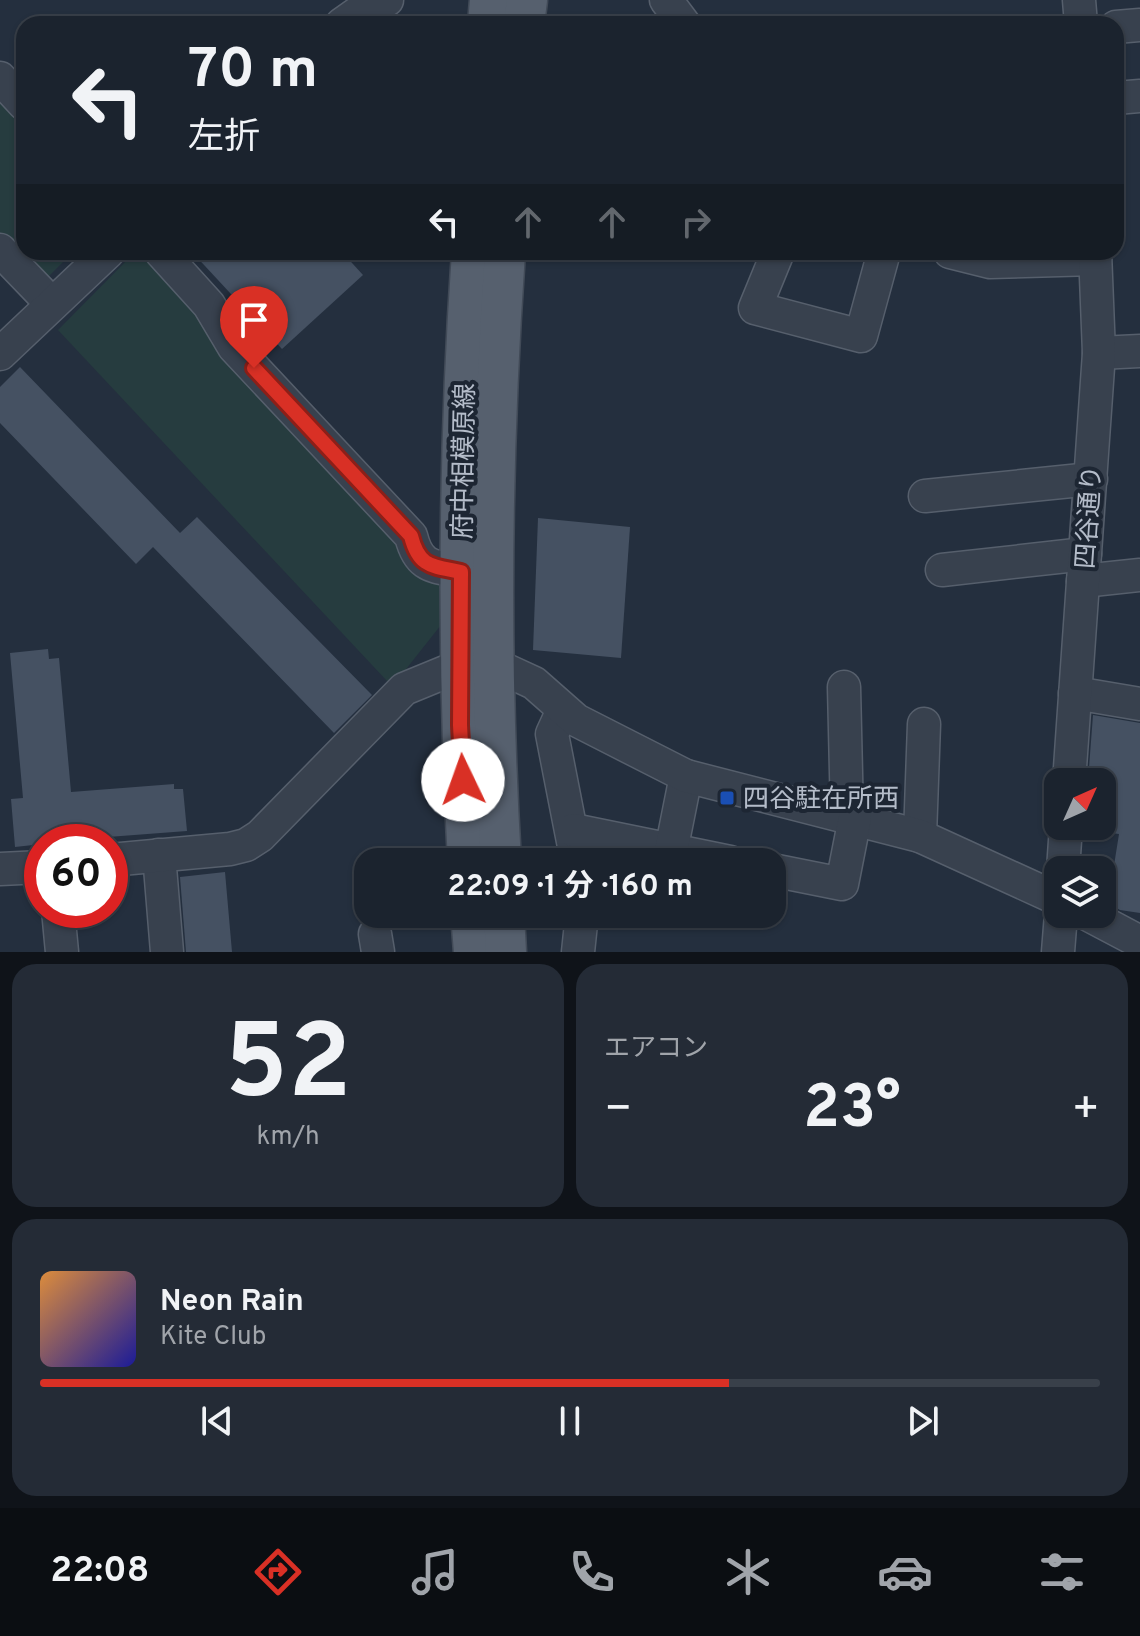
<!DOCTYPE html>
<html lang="ja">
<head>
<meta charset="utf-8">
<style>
  body { margin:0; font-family:Overpass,"Noto Sans JP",sans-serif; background:#242b36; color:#f1f3f6; height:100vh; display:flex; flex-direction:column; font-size:30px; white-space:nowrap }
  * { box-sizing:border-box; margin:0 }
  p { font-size:26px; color:#a0a4aa }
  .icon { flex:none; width:44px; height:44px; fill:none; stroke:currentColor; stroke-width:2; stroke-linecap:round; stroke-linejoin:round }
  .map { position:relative; height:952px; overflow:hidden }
  .side { display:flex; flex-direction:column; gap:12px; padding:12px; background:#0f1319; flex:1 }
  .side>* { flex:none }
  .guide { position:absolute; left:16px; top:16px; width:1108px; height:244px; border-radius:24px; box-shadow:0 2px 6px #0004,0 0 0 2px #39404a; background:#1b232e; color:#f1f3f6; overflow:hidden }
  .needle { width:52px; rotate:45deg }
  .tools { position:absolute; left:1044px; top:768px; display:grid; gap:16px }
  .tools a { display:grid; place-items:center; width:72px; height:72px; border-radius:16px; background:#1b232e; box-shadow:0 2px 6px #0004,0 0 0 2px #39404a; font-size:40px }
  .speed { position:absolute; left:24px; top:824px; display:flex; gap:16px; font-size:40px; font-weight:700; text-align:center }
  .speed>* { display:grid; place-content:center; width:104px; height:104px; border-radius:50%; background:#1b232e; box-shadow:0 2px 6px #0004,0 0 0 2px #39404a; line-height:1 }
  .speed .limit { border:12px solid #d22; background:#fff; color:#111 }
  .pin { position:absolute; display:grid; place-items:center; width:68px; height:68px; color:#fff; margin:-82px -34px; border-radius:50% 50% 50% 0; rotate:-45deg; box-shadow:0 0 8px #0007 }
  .pin .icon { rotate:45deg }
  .me { position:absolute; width:88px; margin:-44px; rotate:357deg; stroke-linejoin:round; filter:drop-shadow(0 0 6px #0008) }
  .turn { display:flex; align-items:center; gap:28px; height:168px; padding:0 40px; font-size:36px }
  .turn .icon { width:104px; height:104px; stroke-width:2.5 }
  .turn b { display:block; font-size:56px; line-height:68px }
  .lanes { display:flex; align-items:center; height:76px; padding:0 40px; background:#0003; justify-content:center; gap:40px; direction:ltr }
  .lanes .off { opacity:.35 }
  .big { font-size:60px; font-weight:700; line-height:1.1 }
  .side .widget { flex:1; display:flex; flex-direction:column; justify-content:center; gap:12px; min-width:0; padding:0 28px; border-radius:24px; background:#242b36 }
  .side .dial { align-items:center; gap:0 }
  .dial b { font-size:104px; line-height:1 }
  .song { display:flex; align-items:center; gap:24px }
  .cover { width:96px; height:96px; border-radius:12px; background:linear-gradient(135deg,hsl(30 70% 55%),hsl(240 70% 35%)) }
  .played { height:8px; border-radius:4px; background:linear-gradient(90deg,#d93025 65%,#39404a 65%) }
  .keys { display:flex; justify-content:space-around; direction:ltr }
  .heat { display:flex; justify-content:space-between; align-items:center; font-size:44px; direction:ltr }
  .side .tiles { flex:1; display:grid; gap:12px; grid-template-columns:1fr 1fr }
  .widget:last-child { grid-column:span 2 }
  .trip { position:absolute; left:354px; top:848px; width:432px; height:80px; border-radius:24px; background:#1b232e; box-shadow:0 2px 6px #0004,0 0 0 2px #39404a; font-weight:700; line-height:80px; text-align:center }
  .tab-bar { display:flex; height:128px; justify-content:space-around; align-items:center; background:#0b0e12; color:#a0a4aa }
  .tab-bar .icon { width:56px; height:56px }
  .tab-bar .on { color:#d93025 }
  .tab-bar b { font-size:36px; color:#f1f3f6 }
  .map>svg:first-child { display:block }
</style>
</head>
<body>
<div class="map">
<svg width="1140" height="952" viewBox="0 0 1140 952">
  <rect width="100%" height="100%" fill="#242f3e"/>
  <!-- green -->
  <g fill="#263c3f">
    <polygon points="0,97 24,122 24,252 73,252 43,282 0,237"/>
    <path d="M135,252H146L404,544C410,562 418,581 439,582L441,625L399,678L387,681L58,330Z"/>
  </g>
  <!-- building -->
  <g fill="#455162">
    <polygon points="192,252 342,252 363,275 282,349"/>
    <polygon points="20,367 180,533 197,517 372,695 334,733 153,547 136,564 0,423 0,387"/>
    <polygon points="538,518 630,527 621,658 533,650"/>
    <polygon points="48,649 49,659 59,658 71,792 174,784 174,789 183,789 187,831 42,842 42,844 15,847 11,799 23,798 10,653"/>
    <polygon points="1093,715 1140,723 1140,913 1120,910 1108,903 1119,834 1102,832 1102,782 1088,781"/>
    <polygon points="225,872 232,952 186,952 180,877"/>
  </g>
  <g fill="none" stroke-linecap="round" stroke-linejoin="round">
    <defs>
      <g id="minor">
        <polyline points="666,0 684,24"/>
        <polyline points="1079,0 1081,24"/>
        <polyline points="342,24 362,10 387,0"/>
        <polyline points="1116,27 1140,25"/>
        <polyline points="0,78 24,104"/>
        <polyline points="1116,98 1140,96"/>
        <polyline points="0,250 52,304"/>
        <path d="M161,252L209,305L234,347L411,536C419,568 433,566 461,572"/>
        <polyline points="778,252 755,308 861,336 884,252"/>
        <polyline points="950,252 990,262 1095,259"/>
        <polyline points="1099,353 1140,351"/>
        <polyline points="0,354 108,252"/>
        <polyline points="925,496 1091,479"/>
        <polyline points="942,570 1085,554"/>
        <polyline points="1083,581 1140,575"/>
        <polyline points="844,687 847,816"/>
        <polyline points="1075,693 1140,704"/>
        <polyline points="563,710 552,734 577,862"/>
        <polyline points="1069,782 1099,353 1095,252"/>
        <polyline points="573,830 730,862"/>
        <polyline points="920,836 924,724"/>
        <polyline points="671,851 686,776"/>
        <polyline points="159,855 167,952"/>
        <polyline points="110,860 230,849 246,845 260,836 404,689 460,666 493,664 534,683 576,720 686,776 920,836 1058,899"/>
        <polyline points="0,869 42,867"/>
        <polyline points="772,870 842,884 855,818"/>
        <polyline points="1063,870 1066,826"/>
        <polyline points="58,910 62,952"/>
        <polyline points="1087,914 1140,942"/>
        <polyline points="375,934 378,952"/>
        <polyline points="578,952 582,914"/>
        <polyline points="1058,952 1061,914"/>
      </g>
      <g id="major">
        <polyline points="488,24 490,0"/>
        <polyline points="524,24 527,0"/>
        <path d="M468,862C457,659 458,455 472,252"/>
        <path d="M501,862C489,659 491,455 505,252"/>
        <polyline points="471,914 474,952"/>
        <polyline points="504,914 506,952"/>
      </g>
    </defs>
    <!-- minor casing -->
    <use href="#minor" stroke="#565f6c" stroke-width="35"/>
    <!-- major casing -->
    <use href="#major" stroke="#414a57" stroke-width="43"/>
    <!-- minor -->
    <use href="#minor" stroke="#38414e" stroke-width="32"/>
    <!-- major -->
    <use href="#major" stroke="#56606e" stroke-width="40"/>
  </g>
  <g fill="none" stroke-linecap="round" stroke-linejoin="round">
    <defs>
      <path id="route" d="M254,368L411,536C419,568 433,566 461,572L460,725L463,780"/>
    </defs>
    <!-- route casing -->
    <use href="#route" stroke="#8d1f18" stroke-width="20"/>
    <!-- route -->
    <use href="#route" stroke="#d93025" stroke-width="14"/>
  </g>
  <!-- markers -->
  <rect fill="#1a4fb4" stroke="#1d2633" stroke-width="3" x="719" y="790" width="16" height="16" rx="4"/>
  <g text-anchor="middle" stroke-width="8" stroke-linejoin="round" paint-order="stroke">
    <!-- street labels -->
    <g font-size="26" fill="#b4bcc9" stroke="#1d2633">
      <text transform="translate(463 461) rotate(-89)" y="9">府中相模原線</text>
      <text transform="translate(1088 517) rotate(-86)" y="9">四谷通り</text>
    </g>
    <!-- poi labels -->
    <g font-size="26" fill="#b4bcc9" stroke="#1d2633" text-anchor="start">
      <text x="743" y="807">四谷駐在所西</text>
    </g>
  </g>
</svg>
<div class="tools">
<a><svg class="needle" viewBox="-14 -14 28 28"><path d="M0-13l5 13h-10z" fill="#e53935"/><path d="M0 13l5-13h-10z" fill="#a0a4aa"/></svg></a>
<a><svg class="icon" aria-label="layers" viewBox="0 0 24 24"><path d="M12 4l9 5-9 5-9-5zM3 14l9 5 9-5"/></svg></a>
</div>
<div class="speed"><div class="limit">60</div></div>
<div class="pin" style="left:254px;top:368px;background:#d93025"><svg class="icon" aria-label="arrive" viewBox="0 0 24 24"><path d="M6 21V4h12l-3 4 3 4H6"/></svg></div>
<svg class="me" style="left:463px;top:780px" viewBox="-20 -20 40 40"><circle r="19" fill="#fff"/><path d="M0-13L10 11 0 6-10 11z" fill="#d93025"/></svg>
<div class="trip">22:09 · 1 分 · 160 m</div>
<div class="guide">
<div class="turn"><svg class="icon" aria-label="left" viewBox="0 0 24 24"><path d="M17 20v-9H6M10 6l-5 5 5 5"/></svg><div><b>70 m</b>左折</div></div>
<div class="lanes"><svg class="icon" aria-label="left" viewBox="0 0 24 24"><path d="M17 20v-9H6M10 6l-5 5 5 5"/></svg><svg class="icon off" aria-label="ahead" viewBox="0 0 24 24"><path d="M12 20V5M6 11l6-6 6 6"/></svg><svg class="icon off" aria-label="ahead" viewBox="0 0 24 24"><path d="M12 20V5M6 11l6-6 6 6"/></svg><svg class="icon off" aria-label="right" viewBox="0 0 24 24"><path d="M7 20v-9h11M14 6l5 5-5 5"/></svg></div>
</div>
</div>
<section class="side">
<div class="tiles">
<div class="widget dial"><b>52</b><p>km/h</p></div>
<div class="widget"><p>エアコン</p>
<div class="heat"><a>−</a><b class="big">23°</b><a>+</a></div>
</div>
<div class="widget">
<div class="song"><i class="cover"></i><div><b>Neon Rain</b><p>Kite Club</p></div></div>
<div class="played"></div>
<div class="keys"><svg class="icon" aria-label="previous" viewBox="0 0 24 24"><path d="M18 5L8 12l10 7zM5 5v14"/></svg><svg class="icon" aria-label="pause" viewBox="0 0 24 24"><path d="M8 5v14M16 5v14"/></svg><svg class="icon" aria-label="next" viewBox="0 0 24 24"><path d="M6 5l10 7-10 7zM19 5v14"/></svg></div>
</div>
</div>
</section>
<nav class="tab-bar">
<b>22:08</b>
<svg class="icon on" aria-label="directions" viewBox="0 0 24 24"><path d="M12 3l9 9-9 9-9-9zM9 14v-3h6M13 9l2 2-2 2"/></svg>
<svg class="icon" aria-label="music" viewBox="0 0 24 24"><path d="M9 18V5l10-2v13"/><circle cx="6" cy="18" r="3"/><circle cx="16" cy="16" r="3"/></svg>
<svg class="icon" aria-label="phone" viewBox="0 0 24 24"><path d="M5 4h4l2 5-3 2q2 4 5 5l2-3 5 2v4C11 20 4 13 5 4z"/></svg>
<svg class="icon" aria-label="climate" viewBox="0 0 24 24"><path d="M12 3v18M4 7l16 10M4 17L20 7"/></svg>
<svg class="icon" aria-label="car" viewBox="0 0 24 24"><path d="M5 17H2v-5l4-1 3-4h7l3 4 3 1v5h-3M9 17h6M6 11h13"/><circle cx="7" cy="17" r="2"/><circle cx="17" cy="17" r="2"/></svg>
<svg class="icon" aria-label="filters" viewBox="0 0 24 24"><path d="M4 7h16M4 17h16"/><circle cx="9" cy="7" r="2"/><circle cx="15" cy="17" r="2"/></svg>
</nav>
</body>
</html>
